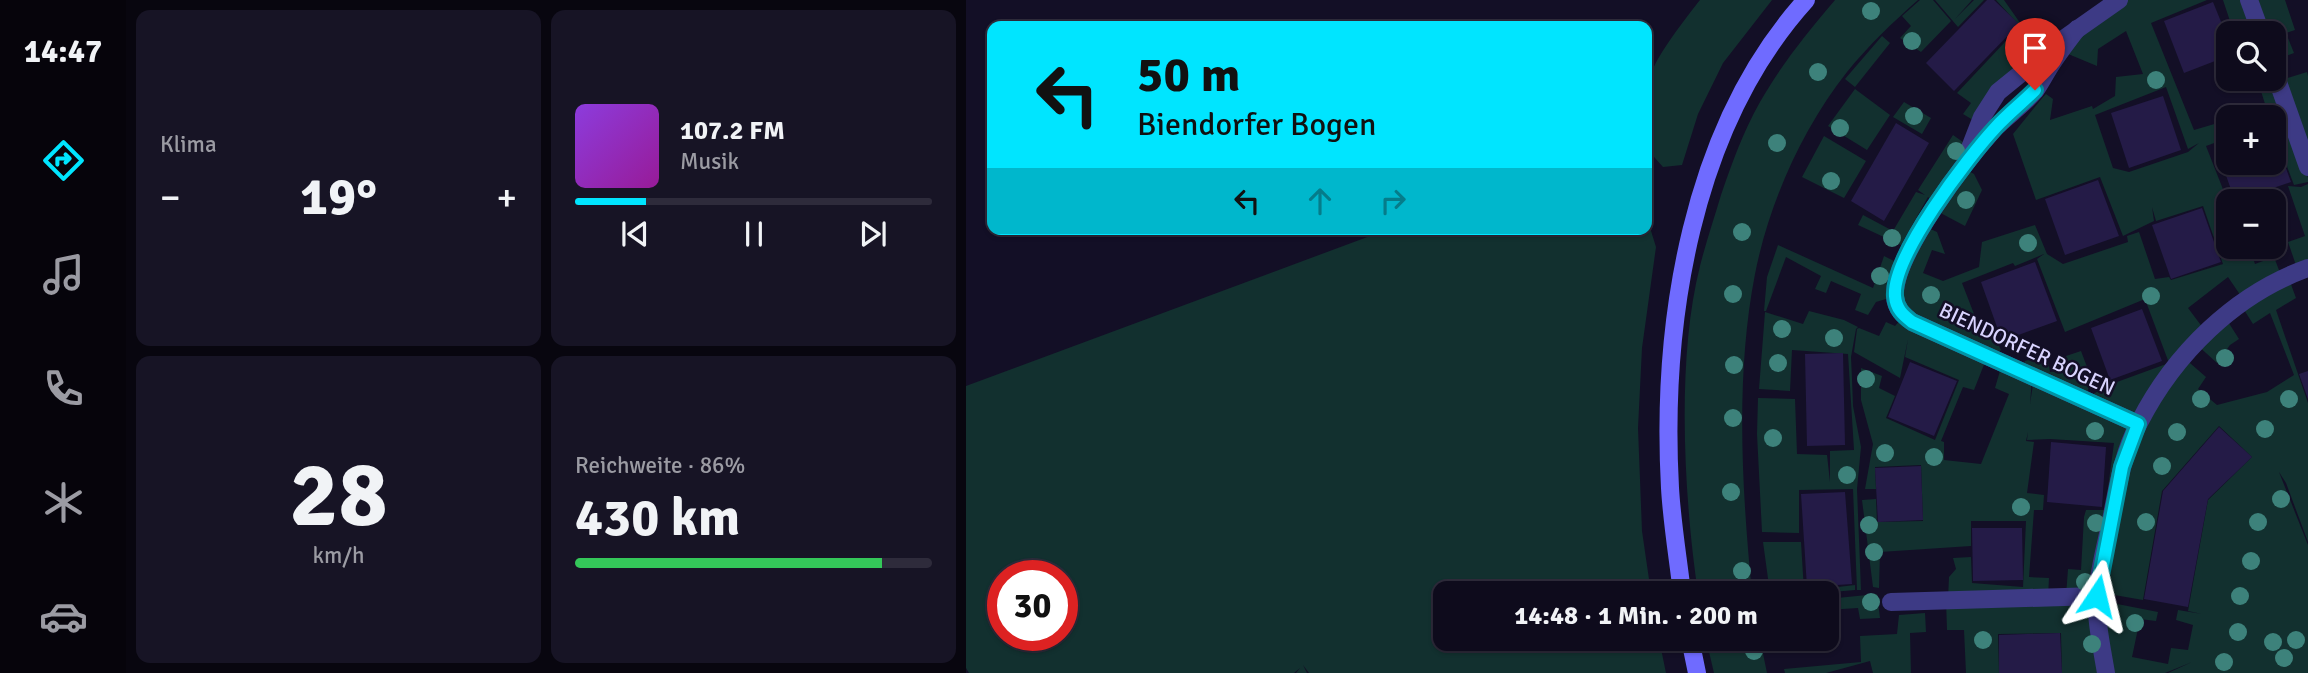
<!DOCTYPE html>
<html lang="de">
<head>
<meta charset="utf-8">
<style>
  body { margin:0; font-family:Signika,sans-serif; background:#171425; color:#f1f3f6; height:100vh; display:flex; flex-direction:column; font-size:26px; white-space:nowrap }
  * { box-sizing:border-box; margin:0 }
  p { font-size:23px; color:#9b9ba3 }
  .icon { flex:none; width:38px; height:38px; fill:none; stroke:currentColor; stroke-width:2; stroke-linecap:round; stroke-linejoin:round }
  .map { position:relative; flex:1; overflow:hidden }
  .panel { display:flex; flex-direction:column; gap:10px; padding:10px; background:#08060f; width:840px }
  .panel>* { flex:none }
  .guide { position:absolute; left:21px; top:21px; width:665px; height:214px; border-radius:14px; box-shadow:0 2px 5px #0004,0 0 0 2px #2e2b3b; background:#00e5ff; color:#111; overflow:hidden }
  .fabs { position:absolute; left:1250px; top:21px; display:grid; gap:14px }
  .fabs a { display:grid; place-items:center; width:70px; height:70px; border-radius:14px; background:#0e0b1c; box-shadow:0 2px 5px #0004,0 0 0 2px #2e2b3b; font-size:35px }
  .speed { position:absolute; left:21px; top:560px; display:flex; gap:14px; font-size:35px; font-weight:700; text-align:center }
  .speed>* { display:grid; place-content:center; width:91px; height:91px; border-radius:50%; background:#0e0b1c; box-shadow:0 2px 5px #0004,0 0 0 2px #2e2b3b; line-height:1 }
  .speed .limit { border:10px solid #d22; background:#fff; color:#111 }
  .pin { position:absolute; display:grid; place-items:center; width:60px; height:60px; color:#fff; margin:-72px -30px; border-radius:50% 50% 50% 0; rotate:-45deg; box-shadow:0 0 7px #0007 }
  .pin .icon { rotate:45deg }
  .me { position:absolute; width:77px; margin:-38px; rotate:10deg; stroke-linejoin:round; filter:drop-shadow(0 0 5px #0008) }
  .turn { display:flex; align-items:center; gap:24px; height:147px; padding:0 35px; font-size:32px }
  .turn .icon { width:91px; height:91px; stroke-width:2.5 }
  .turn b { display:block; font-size:49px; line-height:60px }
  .lanes { display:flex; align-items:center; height:66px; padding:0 35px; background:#0003; justify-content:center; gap:35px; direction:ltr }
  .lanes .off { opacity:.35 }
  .big { font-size:52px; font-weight:700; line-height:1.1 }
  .panel .tile { flex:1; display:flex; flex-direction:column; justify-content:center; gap:10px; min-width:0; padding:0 24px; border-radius:14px; background:#171425 }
  .panel .dial { align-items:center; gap:0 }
  .dial b { font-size:91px; line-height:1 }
  .song { display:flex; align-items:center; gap:21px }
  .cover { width:84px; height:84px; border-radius:10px; background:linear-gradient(135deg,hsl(270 70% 55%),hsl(300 70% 35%)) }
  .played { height:7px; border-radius:4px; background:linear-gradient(90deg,#00e5ff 20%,#2e2b3b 20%) }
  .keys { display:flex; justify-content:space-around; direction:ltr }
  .heat { display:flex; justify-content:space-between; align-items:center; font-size:38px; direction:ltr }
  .charge { height:10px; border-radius:5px; background:linear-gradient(90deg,#34c759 86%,#2e2b3b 0) }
  .panel .tiles { flex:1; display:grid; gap:10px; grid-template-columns:repeat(2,1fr) }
  .trip { position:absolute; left:467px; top:581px; width:406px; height:70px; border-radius:14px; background:#0e0b1c; box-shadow:0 2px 5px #0004,0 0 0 2px #2e2b3b; font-weight:700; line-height:70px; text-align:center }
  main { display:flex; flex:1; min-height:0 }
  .dock { display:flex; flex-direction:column; width:126px; justify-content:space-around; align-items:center; background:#06040b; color:#9b9ba3 }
  .dock .icon { width:49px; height:49px }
  .dock .current { color:#00e5ff }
  .dock b { font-size:32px; color:#f1f3f6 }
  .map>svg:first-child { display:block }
</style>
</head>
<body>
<main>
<nav class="dock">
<b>14:47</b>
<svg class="icon current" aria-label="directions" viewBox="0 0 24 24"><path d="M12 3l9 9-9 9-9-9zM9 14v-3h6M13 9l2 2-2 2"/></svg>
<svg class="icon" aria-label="music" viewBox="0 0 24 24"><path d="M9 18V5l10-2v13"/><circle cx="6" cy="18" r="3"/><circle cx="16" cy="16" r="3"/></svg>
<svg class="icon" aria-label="phone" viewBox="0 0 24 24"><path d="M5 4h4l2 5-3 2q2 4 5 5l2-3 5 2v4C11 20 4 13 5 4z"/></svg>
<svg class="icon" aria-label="climate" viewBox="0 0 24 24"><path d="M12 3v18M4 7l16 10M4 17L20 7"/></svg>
<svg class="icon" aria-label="car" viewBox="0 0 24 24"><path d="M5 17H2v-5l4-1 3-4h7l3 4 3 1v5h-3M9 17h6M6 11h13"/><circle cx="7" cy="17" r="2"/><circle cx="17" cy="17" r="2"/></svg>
</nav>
<section class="panel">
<div class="tiles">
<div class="tile"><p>Klima</p>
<div class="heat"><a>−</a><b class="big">19°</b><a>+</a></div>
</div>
<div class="tile">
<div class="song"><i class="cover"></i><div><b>107.2 FM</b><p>Musik</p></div></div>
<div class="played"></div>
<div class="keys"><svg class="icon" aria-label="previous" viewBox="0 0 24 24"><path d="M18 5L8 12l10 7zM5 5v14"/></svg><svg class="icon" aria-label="pause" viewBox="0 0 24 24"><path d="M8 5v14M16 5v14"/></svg><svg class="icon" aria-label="next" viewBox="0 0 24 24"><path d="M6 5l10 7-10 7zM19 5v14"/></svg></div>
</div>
<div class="tile dial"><b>28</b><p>km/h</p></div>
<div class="tile"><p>Reichweite · 86%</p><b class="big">430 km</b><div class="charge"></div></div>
</div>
</section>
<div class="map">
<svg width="1342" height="673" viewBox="0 0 1342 673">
  <rect width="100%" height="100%" fill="#130f26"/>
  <!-- green -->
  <g fill="#12302f" fill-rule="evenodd">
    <path d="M734,0H806L757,63L732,114L716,165L697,167L681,149C681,123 679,97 686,72C691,55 722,15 734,0Z"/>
    <path d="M869,0H952C927,22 902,46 881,72C836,129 803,203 789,274C769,377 776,490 786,593H732C718,498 710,360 734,266C740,242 748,219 755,195C766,163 777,132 794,102C815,65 841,33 869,0Z"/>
    <polygon points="954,0 967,0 985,21 955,52 934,38 945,26 936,16"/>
    <polygon points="969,0 1006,0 989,19 1008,0 1018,0 992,27"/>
    <polygon points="1030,0 1038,0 1076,54 1007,120 997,114 1005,103 991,93 1054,26"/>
    <path d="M1154,0H1241L1185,23L1228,130L1262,120V138L1240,146L1262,202V247H1283L1289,264L1308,257L1316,278L1279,302L1322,276L1330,298L1310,310L1342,403V542L1320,483L1313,472L1342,545V673H1202L1226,662L1199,673H1140L1134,624L1139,673H1096L1095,633L1032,634L1033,673H1000L998,630H981L980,600L982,599L983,577L990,569L987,558L1005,557L1006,583L1057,587L1060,521H1005V546L914,552L913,588L907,587L896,500L910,499L911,522L957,521L955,465L909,467L910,489H899L907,444L895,400V368L916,376L913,388L929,396L920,418L969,440L993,380L939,357L942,339L934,378L888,352L891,329L893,328L913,336L920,322L929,326L938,316L930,296L910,302L902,315L889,310L895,294L865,281L860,293L849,289L855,276L820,257L800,311H798L801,277L812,245L907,288L918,256L938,266L958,226L971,232L979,254L966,250L957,273L977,281L1013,267L1016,242L1069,225L1081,254L1097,264L1162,242L1161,236L1173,232L1189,279L1203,277L1205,280L1257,264L1237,206L1190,221L1186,207L1188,221L1157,236L1134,177L1070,200L1047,134L1077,97L1080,94L1087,99L1084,120L1126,106L1127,109L1149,96L1150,77L1177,74L1160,31L1132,49L1131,66L1095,51L1111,29ZM1200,87L1222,149L1233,143L1222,152L1163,172L1147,168L1129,115ZM1078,254L1071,259L1099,332L1179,299L1203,363L1140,386L1118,400L1171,423C1189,393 1208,365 1231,339L1229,343L1251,363L1264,345L1273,339L1259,317L1240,332L1222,308L1262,277L1279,302L1275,305L1287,324L1304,313L1328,375L1301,392L1251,405L1232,389L1240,377L1217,357L1172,424L1156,467L1134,576L1155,467L1171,425L1068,378L1064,404L1066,378L1036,364L1029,388L1043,394L1015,464L978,460V442L975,441L997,387L1008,390L1021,357L990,342L1026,358L1035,350L1026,332H1015L996,283L1047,263L1049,266ZM1253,426L1286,457L1242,500L1222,611L1236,614L1212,610L1210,620L1227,625L1222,650L1205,648L1202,664L1166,657L1174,619L1190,621L1192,612L1131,600V592L1177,600L1196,491ZM1062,432L1061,440L1084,439L1148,443L1139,510H1120L1118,517L1115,570L1102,569L1100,596L1082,597L1083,578L1063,577L1068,510H1077L1078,495L1061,493L1068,442L1060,441Z"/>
    <polygon points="1257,0 1319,0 1329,30 1320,33 1328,53 1307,61 1307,33 1268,33"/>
    <polygon points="916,36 924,43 889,87 879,79"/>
    <polygon points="1341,72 1342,76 1342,166 1312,81"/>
    <polygon points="1311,82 1342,178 1342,182 1328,185 1307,129 1307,117 1269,117 1300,107 1294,88"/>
    <polygon points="889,89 924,115 901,150 862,126"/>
    <polygon points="938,102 965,118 956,134 927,117"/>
    <polygon points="987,135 1004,147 995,167 1008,174 1016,190 999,226 967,209 970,203 962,197 935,245 892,225 897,215 927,231 950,192 959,195 952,190"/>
    <polygon points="858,136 900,161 878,198 836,177"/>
    <polygon points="1342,184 1342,267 1332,271 1322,242 1339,236 1322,186 1335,187"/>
    <path d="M681,218L690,247L676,348L672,428L676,531L685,593H480V639H693L700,673H343L337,665L341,673H330L334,668L328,673H3L0,668V386L423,229H681ZM37,576H96V635H37Z"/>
    <polygon points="843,311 878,320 892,327 890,329 885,357 886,379 887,406 895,447 891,489 895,590 891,590 887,489 833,490 833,533 796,532 791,434 792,398 829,399 831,454 861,455 864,482 864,451 888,450 882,354 826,350 824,391 793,389 799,312 837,324"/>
    <polygon points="1115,351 1126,380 1118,400 1054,371 1059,361 1081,354 1084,372 1102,369 1100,356"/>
    <polygon points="797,542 835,542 838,591 889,585 889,590 855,593 804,593"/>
    <polygon points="911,594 914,618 894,619 892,608 861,610 861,599"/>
    <polygon points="959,613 960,632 944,633 945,673 907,673 904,661 860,673 819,673 818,669 895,662 894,636 931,634 933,615"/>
    <polygon points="740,639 794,639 801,673 748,673"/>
  </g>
  <!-- building -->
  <g fill="#241b47">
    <polygon points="1021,0 1028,0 1053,24 988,91 960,63"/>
    <polygon points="1247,2 1262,39 1262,56 1218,73 1198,21"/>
    <polygon points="1197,96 1215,150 1163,168 1145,113"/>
    <polygon points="930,123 963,143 918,221 885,201"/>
    <polygon points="1308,135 1325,182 1269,201 1249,144 1262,140 1262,163 1307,163"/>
    <polygon points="1132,180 1153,236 1099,255 1079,199"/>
    <polygon points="1236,208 1255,262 1205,279 1186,225"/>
    <polygon points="1069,262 1091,321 1036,341 1015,282"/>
    <polygon points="1176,309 1196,361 1144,380 1125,328"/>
    <polygon points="877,353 879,445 841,446 839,354"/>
    <polygon points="944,362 991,381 968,436 922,417"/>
    <polygon points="1342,371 1342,399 1333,374"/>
    <polygon points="1253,427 1286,457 1242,499 1222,607 1178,599 1197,491"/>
    <polygon points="1085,442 1140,447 1136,507 1081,502"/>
    <polygon points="955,466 957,520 912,522 909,468"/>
    <polygon points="879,492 886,584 841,587 835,494"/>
    <polygon points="1006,528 1056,528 1057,580 1007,581"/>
    <polygon points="1094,633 1096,673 1033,673 1033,635"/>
  </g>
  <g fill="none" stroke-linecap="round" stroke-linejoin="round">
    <!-- street -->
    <g stroke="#3d3a85" stroke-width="18">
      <polyline points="1283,0 1295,33"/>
      <path d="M1111,29C1101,42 1091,55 1083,68C1078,76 1074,84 1069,91C1057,105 1042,115 1029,128C1002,158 926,256 929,297C930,309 937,315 946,322L1172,424"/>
      <polyline points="1307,68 1342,167"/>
      <polyline points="1002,153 1016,117 1032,92 1096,40 1153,0"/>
      <polyline points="925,602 1131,596"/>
      <path d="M1140,673C1136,649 1129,617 1131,593C1133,571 1139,548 1144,525C1151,491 1156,454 1173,423C1208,354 1269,294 1342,268"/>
    </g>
    <!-- secondary -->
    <g stroke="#6f6bff" stroke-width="18">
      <path d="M716,593C712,558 706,523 704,488C695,323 725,127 840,0"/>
      <polyline points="724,639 731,673"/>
    </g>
  </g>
  <!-- trees -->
  <g fill="#3d827b">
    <circle cx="905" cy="11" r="9"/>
    <circle cx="946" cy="41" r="9"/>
    <circle cx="852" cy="72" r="9"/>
    <circle cx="1190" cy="80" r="9"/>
    <circle cx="948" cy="116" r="9"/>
    <circle cx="874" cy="128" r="9"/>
    <circle cx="811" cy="143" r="9"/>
    <circle cx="990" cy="151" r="9"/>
    <circle cx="865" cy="181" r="9"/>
    <circle cx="1000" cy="200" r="9"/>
    <circle cx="776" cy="232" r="9"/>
    <circle cx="926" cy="238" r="9"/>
    <circle cx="1062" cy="243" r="9"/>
    <circle cx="914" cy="276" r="9"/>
    <circle cx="767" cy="294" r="9"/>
    <circle cx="965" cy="295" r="9"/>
    <circle cx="1185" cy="296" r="9"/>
    <circle cx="816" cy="329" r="9"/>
    <circle cx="868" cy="338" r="9"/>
    <circle cx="1259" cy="358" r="9"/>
    <circle cx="812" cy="363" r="9"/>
    <circle cx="768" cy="365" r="9"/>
    <circle cx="900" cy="379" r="9"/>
    <circle cx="1235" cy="399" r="9"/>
    <circle cx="1323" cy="399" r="9"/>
    <circle cx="767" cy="418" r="9"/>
    <circle cx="1299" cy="429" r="9"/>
    <circle cx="1129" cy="431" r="9"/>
    <circle cx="1211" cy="432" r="9"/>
    <circle cx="807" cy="438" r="9"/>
    <circle cx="919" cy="453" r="9"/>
    <circle cx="968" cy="457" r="9"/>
    <circle cx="1196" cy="466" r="9"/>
    <circle cx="881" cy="475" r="9"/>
    <circle cx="765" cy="492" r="9"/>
    <circle cx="1315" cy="499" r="9"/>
    <circle cx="1055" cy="507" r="9"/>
    <circle cx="1180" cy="522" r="9"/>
    <circle cx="1292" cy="522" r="9"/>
    <circle cx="1130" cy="523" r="9"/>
    <circle cx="903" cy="525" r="9"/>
    <circle cx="908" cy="552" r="9"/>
    <circle cx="1285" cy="561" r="9"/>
    <circle cx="776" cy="571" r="9"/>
    <circle cx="1119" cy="582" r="9"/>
    <circle cx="1274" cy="596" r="9"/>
    <circle cx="905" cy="602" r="9"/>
    <circle cx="1169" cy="623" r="9"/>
    <circle cx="1272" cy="632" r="9"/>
    <circle cx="1017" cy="640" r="9"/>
    <circle cx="1330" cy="640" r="9"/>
    <circle cx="1307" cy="642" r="9"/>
    <circle cx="1126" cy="644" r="9"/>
    <circle cx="788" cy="651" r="9"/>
    <circle cx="1318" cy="658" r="9"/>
    <circle cx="1258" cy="662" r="9"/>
  </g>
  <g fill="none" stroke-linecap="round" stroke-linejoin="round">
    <defs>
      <path id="route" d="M1069,90C1056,103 1042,114 1030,127C1002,157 926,256 929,296C930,309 937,315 946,322L1172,424L1156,467L1131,596"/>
    </defs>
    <!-- route casing -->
    <use href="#route" stroke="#0095a6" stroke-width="18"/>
    <!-- route -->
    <use href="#route" stroke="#00e5ff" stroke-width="12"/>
  </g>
  <g text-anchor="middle" stroke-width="5" stroke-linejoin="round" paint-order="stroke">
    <!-- street labels -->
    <g font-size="21" fill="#d9d4ff" stroke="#130f26">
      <text transform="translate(1061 349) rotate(25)" y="7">BIENDORFER BOGEN</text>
    </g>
  </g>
</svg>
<div class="fabs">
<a><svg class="icon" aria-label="search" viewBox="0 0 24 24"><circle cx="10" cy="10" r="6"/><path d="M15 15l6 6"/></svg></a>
<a>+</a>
<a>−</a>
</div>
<div class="speed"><div class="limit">30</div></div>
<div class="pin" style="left:1069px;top:90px;background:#d93025"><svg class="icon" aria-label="arrive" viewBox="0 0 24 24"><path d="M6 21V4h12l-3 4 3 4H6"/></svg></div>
<svg class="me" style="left:1131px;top:596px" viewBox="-20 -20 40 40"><path d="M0-17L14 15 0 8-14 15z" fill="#00e5ff" stroke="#fff" stroke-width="4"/></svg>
<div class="trip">14:48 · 1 Min. · 200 m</div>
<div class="guide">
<div class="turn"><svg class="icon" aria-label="left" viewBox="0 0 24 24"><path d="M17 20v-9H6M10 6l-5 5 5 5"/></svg><div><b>50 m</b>Biendorfer Bogen</div></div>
<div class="lanes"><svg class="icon" aria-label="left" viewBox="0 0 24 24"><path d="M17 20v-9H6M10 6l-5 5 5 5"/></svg><svg class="icon off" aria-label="ahead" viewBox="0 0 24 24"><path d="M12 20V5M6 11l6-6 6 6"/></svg><svg class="icon off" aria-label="right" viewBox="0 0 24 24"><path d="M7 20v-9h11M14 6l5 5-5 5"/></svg></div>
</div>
</div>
</main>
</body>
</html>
